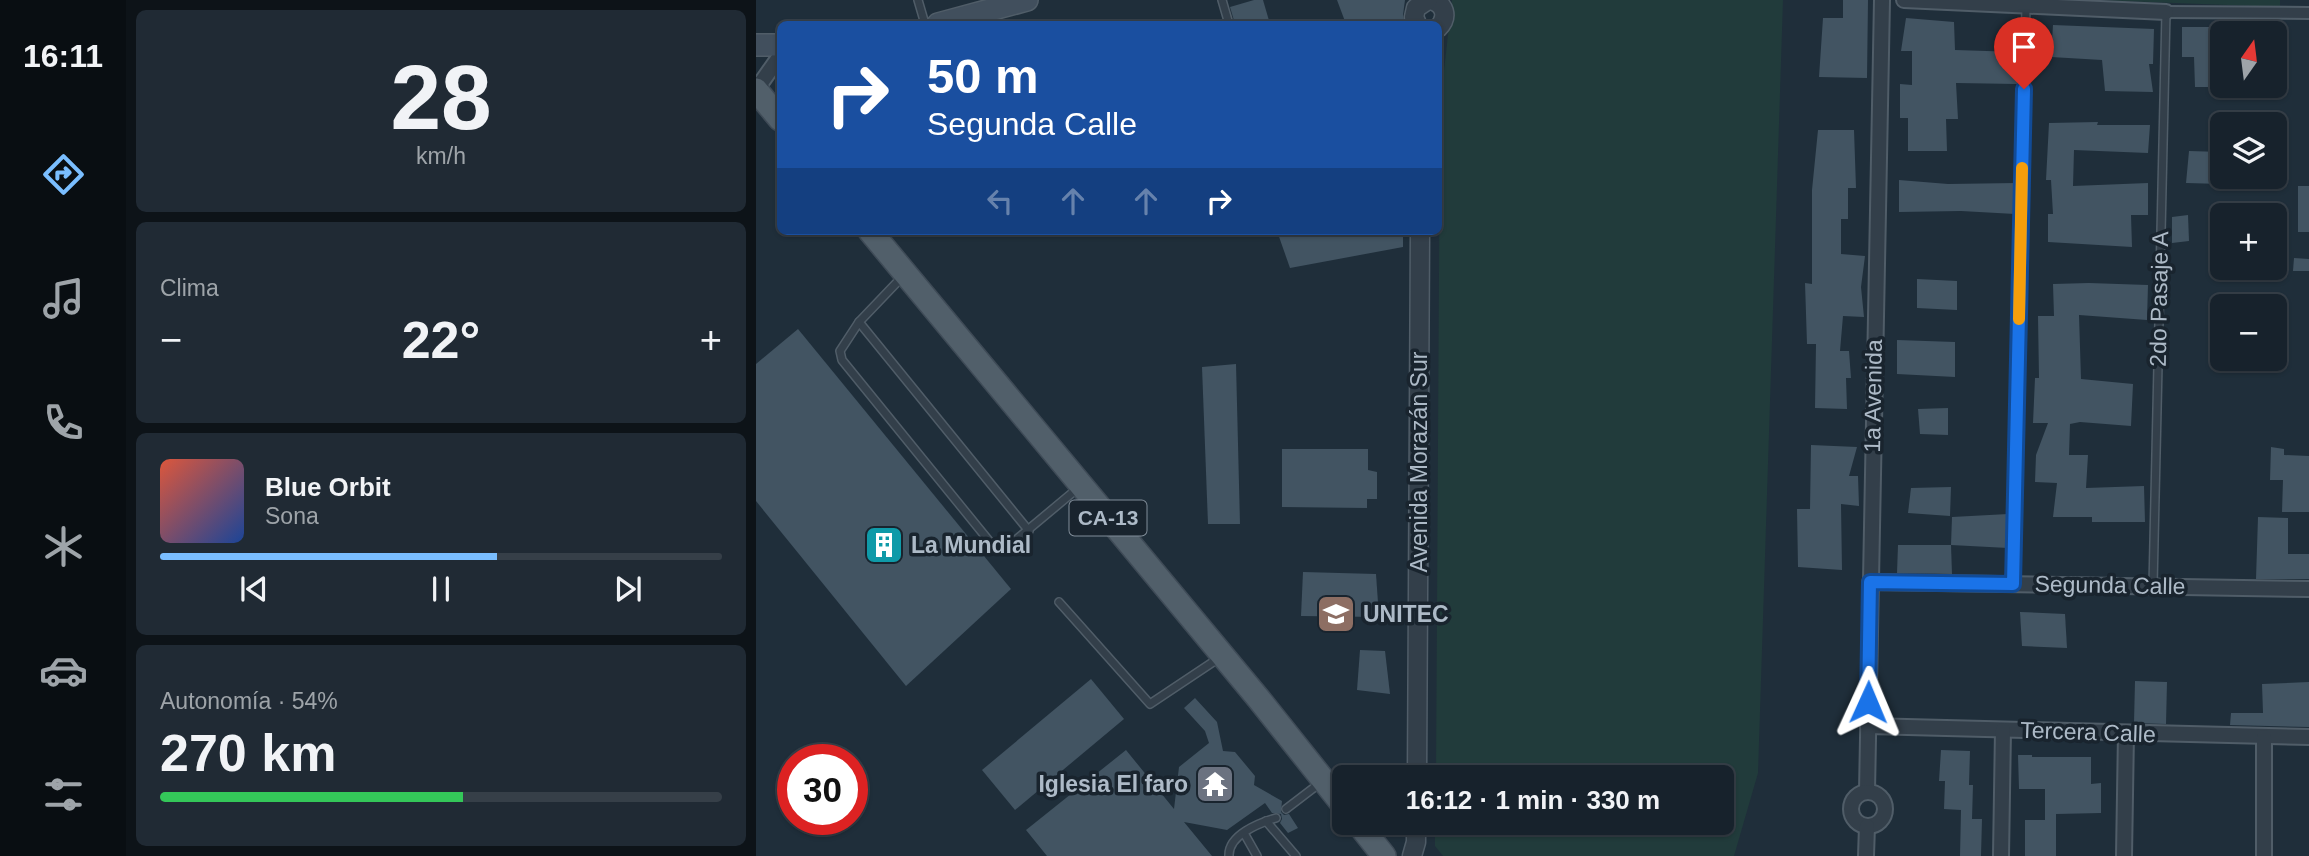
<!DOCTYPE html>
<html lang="es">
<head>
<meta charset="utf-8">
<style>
  body { margin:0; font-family:Helvetica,sans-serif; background:#202a34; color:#f1f3f6; height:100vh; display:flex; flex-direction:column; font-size:26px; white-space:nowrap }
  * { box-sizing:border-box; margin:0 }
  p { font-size:23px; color:#9ea4a9 }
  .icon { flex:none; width:38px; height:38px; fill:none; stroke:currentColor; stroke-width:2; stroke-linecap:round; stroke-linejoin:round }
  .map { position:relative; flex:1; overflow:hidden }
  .panel { display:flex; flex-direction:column; gap:10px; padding:10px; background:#0d1318; width:630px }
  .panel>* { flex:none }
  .banner { position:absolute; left:21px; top:21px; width:665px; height:214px; border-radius:10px; box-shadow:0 2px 5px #0004,0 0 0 2px #363f48; background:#1a4fa0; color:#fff; overflow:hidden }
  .needle { width:46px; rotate:14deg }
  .controls { position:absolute; left:1454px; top:21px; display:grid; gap:14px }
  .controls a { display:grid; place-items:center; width:77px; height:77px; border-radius:10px; background:#17222c; box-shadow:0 2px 5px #0004,0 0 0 2px #363f48; font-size:35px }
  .speed { position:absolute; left:21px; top:744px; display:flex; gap:14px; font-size:35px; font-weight:700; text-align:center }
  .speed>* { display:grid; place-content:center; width:91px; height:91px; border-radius:50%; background:#17222c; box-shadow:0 2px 5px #0004,0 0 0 2px #363f48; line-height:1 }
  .speed .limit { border:10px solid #d22; background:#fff; color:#111 }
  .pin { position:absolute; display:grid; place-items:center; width:60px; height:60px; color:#fff; margin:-72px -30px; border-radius:50% 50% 50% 0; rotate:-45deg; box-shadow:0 0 7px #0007 }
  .pin .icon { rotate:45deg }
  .me { position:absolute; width:77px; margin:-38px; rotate:1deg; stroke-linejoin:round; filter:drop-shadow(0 0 5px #0008) }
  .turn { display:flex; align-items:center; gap:24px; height:147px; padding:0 35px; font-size:32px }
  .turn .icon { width:91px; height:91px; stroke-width:2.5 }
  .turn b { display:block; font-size:49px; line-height:60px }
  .lanes { display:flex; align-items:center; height:66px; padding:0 35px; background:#0003; justify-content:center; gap:35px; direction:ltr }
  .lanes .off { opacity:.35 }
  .big { font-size:52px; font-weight:700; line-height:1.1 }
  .panel .card { flex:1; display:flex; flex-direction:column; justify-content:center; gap:10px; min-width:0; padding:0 24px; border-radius:10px; background:#202a34 }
  .panel .dial { align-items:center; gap:0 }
  .dial b { font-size:91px; line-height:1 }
  .song { display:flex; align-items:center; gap:21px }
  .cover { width:84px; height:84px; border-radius:10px; background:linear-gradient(135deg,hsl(10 70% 55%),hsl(220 70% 35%)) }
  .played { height:7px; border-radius:4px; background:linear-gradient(90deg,#7abeff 60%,#363f48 60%) }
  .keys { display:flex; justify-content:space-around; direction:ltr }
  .heat { display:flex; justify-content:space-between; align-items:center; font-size:38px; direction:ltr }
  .charge { height:10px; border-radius:5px; background:linear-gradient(90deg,#34c759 54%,#363f48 0) }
  .trip { position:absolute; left:576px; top:765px; width:402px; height:70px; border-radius:10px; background:#17222c; box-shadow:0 2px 5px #0004,0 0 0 2px #363f48; font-weight:700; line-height:70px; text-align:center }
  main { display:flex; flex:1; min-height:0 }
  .tabs { display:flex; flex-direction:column; width:126px; justify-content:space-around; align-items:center; background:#090e12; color:#9ea4a9 }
  .tabs .icon { width:49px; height:49px }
  .tabs .current { color:#7abeff }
  .tabs b { font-size:32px; color:#f1f3f6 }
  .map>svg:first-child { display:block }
</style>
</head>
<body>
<main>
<nav class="tabs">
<b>16:11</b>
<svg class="icon current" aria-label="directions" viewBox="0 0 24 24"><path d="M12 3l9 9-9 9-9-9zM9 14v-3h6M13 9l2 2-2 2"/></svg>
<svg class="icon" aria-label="music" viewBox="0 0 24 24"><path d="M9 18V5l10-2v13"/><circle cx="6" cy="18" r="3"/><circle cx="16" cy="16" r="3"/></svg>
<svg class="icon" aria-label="phone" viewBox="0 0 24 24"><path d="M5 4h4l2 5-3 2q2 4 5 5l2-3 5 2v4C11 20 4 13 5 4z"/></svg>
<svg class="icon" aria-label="climate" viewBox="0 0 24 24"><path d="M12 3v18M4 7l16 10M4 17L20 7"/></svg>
<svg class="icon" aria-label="car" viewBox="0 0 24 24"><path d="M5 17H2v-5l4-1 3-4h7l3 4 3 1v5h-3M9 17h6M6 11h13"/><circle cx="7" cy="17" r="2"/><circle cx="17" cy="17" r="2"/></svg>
<svg class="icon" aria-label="filters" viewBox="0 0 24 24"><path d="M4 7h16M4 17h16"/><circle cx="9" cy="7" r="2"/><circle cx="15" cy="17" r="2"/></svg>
</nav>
<section class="panel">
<div class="card dial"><b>28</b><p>km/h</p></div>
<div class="card"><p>Clima</p>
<div class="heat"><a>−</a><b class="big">22°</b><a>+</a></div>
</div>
<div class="card">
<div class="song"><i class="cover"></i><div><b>Blue Orbit</b><p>Sona</p></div></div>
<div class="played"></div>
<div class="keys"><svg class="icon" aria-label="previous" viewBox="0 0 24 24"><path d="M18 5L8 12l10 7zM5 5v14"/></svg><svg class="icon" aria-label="pause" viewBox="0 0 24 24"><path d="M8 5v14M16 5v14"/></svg><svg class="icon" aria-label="next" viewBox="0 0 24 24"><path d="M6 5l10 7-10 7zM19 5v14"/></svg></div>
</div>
<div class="card"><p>Autonomía · 54%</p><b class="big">270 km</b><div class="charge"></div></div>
</section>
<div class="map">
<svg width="1553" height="856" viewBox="0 0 1553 856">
  <rect width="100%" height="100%" fill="#1f2e3a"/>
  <!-- green -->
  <g fill="#213b3b">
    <polygon points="696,0 1027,0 1002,773 978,856 687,856 679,846 679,823 966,822 966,777 680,777 684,105"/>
    <polygon points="1340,0 1524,0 1524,7"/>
  </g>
  <!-- building -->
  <g fill="#425462">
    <polygon points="498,0 507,0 514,24 479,24 474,7"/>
    <polygon points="581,0 649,0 647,15 649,24 590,24"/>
    <polygon points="1087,0 1112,0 1111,78 1063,77 1067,18 1087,18"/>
    <polygon points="1150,18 1198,22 1199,50 1262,52 1261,84 1200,83 1202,119 1190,119 1191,151 1152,151 1152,118 1144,118 1144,84 1156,85 1156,51 1145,51"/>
    <polygon points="1297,25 1398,29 1397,64 1393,64 1397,92 1349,91 1346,60 1295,57"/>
    <polygon points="1426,27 1466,27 1464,87 1439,87 1438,57 1426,57"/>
    <rect x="1519" y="33" width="13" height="23"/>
    <polygon points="1342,122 1341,125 1394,125 1392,153 1318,150 1317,186 1392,183 1392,215 1375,215 1376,247 1292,242 1292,214 1297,214 1295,180 1290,180 1293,123"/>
    <polygon points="1062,130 1098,130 1100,188 1092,188 1092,219 1085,219 1085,254 1109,256 1105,287 1108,317 1087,316 1084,351 1093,351 1095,378 1090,378 1091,409 1059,408 1060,344 1051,344 1049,283 1056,284 1056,190"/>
    <polygon points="1433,151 1466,152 1466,184 1430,183"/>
    <polygon points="1143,180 1192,184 1260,183 1259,214 1205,211 1143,212"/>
    <rect x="1542" y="186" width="11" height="46"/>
    <polygon points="1432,215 1433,241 1416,243 1416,217"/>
    <polygon points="521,231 647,231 647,247 534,268"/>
    <polygon points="1538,258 1553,259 1553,271 1537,271"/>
    <polygon points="1161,279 1201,281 1201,310 1161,308"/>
    <polygon points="1333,283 1392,285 1391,320 1323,315 1325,379 1377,384 1375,426 1324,422 1314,424 1313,455 1332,455 1330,488 1388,486 1389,522 1336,522 1336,517 1297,517 1301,483 1279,482 1280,455 1292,423 1277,423 1279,378 1283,378 1282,316 1298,316 1297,284"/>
    <polygon points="42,329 255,589 150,686 0,501 0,364"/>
    <polygon points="1141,340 1199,342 1199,377 1141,374"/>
    <polygon points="480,364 484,524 452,524 446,367"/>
    <polygon points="1192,408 1192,435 1164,434 1162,409"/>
    <polygon points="1055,445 1101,447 1093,476 1102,476 1103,506 1085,504 1086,570 1042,567 1041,509 1054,509"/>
    <polygon points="1515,447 1528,449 1528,455 1553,456 1553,512 1526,512 1527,480 1514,480"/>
    <polygon points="526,449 612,449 612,470 621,472 621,499 611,499 611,508 526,507"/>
    <polygon points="1195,487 1194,516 1152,513 1155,488"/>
    <polygon points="1252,514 1252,548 1195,545 1196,517"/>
    <polygon points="1502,517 1532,518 1532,554 1553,554 1553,579 1500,579"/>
    <polygon points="1142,545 1195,545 1196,574 1141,573"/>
    <polygon points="547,572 620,574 623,617 545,616"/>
    <polygon points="1264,612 1309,614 1311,648 1266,646"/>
    <polygon points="604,650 629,651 634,694 601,690"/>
    <polygon points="335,679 368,719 259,810 226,770"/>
    <polygon points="1379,681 1411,682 1410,724 1378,723"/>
    <polygon points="1553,682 1553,727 1474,725 1475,713 1507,713 1506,684"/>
    <polygon points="439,698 461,722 467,751 479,752 499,776 498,785 526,801 525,812 528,815 533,814 542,828 532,833 524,823 526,819 525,814 516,813 509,803 471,830 428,822 456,856 291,856 270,830 370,750 418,809 423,767 453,743 449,731 428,708"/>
    <polygon points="1185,750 1214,751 1213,785 1217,785 1216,819 1226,819 1225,856 1204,856 1205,810 1188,809 1189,781 1183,781"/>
    <polygon points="1262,755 1276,755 1276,757 1335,757 1335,784 1345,783 1345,813 1300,814 1300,856 1269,856 1269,820 1289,820 1289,789 1263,789"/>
  </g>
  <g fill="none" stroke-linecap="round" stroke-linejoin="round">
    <defs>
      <g id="service">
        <polyline points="162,0 169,24"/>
        <polyline points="466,0 473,24"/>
        <polyline points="147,276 103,322 273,531"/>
        <polyline points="103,322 84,351 86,360 238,547 249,549 322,488"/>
        <polyline points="1257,584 1270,6"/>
        <polyline points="1397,586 1410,12"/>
        <polyline points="303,602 394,704 463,658"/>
        <polyline points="530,809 564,783"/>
        <polyline points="510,821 540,856"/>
        <polyline points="488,833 501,856"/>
        <path d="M473,856C472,835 503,823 520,818"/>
      </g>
      <polyline id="pedestrian" points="1410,12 1553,13"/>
      <g id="minor">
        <polyline points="1148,0 1410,12"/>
        <polyline points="0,90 24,56"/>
        <polyline points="1114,582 1553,589"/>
        <polyline points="1112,726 1553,737"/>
        <polyline points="1508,737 1508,856"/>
        <polyline points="1111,791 1126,0"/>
        <circle cx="1112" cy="809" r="17"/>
        <polyline points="1110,856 1111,826"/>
        <polyline points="1245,856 1247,730"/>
        <polyline points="1368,856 1370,733"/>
      </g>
      <g id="tertiary">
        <path d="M674,0C689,3 693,17 682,28"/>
        <polyline points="661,24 658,17 660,8 672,0"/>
        <polyline points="661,777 664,231"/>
        <polyline points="656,856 660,842 660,822"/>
      </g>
      <g id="secondary">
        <polyline points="182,24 271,0"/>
        <polyline points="0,45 24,45"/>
      </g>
      <g id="primary">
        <polyline points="0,90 24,119"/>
        <polyline points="114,231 502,698 588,806"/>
        <polyline points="601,822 628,856"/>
      </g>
    </defs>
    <!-- service casing -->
    <use href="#service" stroke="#505d68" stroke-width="10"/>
    <!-- pedestrian casing -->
    <use href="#pedestrian" stroke="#505d68" stroke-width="14"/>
    <!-- minor casing -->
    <use href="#minor" stroke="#505d68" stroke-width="18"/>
    <!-- tertiary casing -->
    <use href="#tertiary" stroke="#505d68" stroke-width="21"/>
    <!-- secondary casing -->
    <use href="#secondary" stroke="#505d68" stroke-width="24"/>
    <!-- primary casing -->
    <use href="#primary" stroke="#3f4b57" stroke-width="26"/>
    <!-- service -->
    <use href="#service" stroke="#333f4a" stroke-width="7"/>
    <!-- pedestrian -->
    <use href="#pedestrian" stroke="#333f4a" stroke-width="10"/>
    <!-- minor -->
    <use href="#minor" stroke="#333f4a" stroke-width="14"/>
    <!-- tertiary -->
    <use href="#tertiary" stroke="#333f4a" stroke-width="18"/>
    <!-- secondary -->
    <use href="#secondary" stroke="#414f5d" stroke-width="21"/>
    <!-- primary -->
    <use href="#primary" stroke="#515f6a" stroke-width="23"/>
  </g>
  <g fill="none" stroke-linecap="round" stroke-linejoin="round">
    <defs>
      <polyline id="route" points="1112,702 1114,582 1257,584 1268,89"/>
    </defs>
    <!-- route casing -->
    <use href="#route" stroke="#114b97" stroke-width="18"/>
    <!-- route -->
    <use href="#route" stroke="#1a73e8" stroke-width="12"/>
    <!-- slow -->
    <polyline stroke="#f59e0b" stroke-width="12" points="1263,319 1266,168"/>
  </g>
  <!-- icons -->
  <defs>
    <symbol id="building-square" viewBox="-11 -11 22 22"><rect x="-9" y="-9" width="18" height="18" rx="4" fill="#0f9aa8" stroke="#19242e"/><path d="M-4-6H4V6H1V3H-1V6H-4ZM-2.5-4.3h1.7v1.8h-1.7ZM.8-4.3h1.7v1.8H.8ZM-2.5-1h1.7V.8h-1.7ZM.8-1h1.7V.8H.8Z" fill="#fff"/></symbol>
    <symbol id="university-square" viewBox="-11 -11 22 22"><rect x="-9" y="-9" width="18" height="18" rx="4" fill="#8d6e63" stroke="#19242e"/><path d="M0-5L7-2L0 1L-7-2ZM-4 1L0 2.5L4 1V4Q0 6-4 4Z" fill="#fff"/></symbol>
    <symbol id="temple-square" viewBox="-11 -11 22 22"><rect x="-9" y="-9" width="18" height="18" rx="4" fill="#6b7280" stroke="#19242e"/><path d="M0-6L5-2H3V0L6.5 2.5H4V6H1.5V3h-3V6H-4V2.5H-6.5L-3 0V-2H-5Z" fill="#fff"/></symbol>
  </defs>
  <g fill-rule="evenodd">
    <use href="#building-square" x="106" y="523" width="44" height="44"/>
    <use href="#university-square" x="558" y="592" width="44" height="44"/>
    <use href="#temple-square" x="437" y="762" width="44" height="44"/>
  </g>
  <g text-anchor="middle" stroke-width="7" stroke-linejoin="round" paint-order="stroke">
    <!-- shield labels -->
    <rect fill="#19242e" stroke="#818d99" stroke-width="2" x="313.5" y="500.5" width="77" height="35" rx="5"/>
    <g font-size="21" font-weight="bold" fill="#adbac7">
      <text x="352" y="525">CA-13</text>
    </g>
    <!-- street labels -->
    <g font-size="23" fill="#adbac7" stroke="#19242e">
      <text transform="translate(1403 299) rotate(-89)" y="8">2do Pasaje A</text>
      <text transform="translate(1117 396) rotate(-89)" y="8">1a Avenida</text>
      <text transform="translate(663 462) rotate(-90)" y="8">Avenida Morazán Sur</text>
      <text transform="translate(1354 585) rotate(1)" y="8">Segunda Calle</text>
      <text transform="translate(1332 732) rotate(2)" y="8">Tercera Calle</text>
    </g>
    <!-- poi labels -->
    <g font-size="23" font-weight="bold" fill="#adbac7" stroke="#19242e" text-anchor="start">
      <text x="155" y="553">La Mundial</text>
      <text x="607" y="622">UNITEC</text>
      <text x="432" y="792" text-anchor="end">Iglesia El faro</text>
    </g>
  </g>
</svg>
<div class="controls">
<a><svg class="needle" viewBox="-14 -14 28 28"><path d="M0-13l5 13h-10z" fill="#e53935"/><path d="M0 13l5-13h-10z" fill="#9ea4a9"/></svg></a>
<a><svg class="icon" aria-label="layers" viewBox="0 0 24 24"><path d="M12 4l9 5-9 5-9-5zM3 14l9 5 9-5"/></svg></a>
<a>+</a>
<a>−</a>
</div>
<div class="speed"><div class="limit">30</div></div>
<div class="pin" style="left:1268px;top:89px;background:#d93025"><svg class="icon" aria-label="arrive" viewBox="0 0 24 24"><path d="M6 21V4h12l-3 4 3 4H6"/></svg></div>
<svg class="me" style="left:1112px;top:702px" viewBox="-20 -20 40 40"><path d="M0-17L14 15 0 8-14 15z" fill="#1a73e8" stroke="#fff" stroke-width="4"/></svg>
<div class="trip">16:12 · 1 min · 330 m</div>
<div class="banner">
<div class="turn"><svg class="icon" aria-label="right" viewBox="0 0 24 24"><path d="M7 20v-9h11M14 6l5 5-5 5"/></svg><div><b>50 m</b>Segunda Calle</div></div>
<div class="lanes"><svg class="icon off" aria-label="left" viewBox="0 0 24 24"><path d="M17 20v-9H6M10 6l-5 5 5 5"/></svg><svg class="icon off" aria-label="ahead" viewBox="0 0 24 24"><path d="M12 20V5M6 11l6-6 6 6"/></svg><svg class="icon off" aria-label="ahead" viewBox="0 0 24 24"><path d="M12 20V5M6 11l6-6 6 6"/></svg><svg class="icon" aria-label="right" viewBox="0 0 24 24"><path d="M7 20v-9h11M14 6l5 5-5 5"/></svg></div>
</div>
</div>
</main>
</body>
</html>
